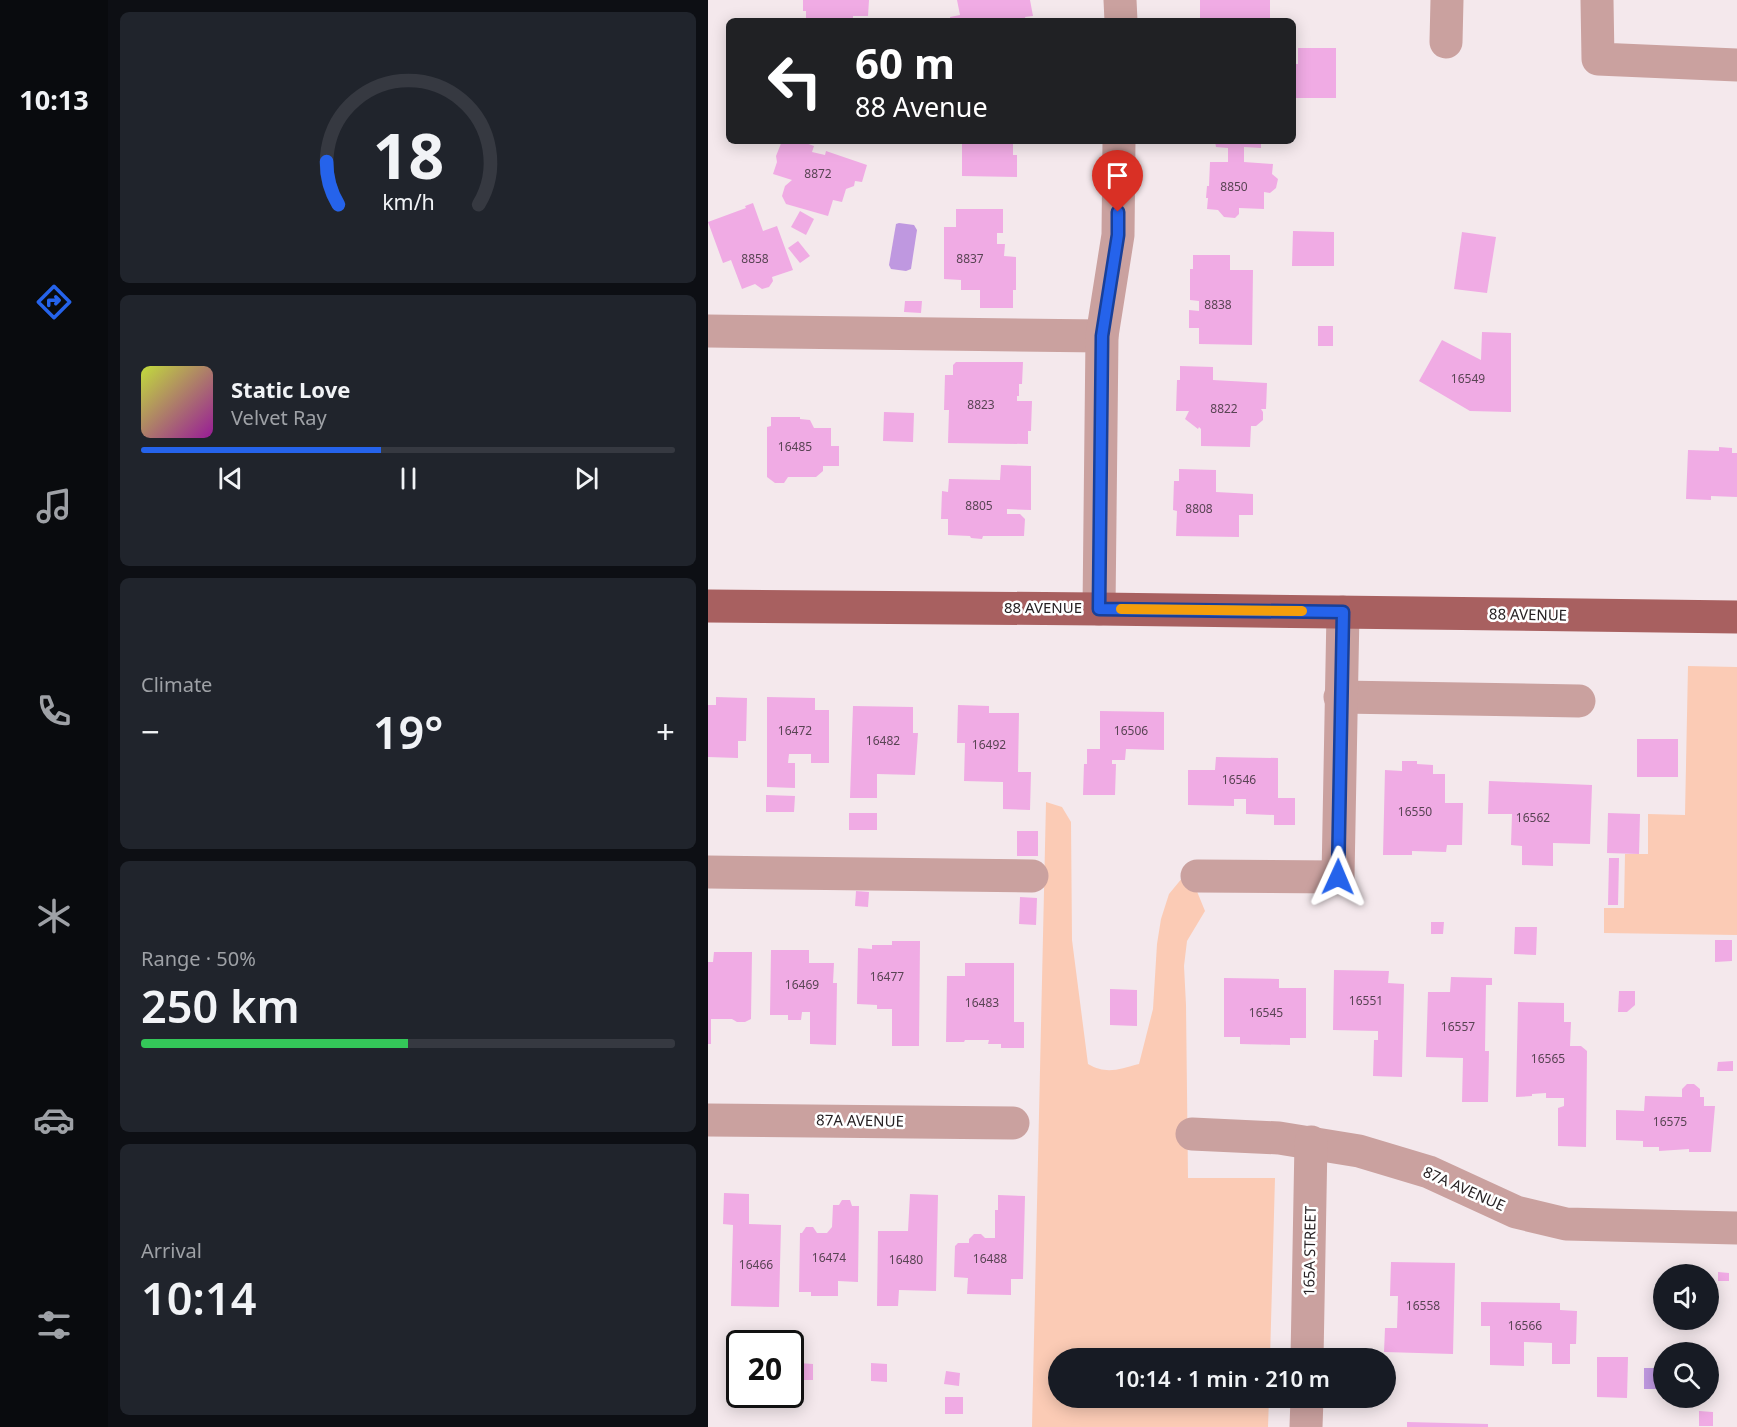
<!DOCTYPE html>
<html lang="en">
<head>
<meta charset="utf-8">
<style>
  body { margin:0; font-family:"Noto Sans",sans-serif; background:#20242c; color:#f1f3f6; height:100vh; display:flex; flex-direction:column; font-size:22px; white-space:nowrap }
  * { box-sizing:border-box; margin:0 }
  p { font-size:20px; color:#9ea1a6 }
  .icon { flex:none; width:33px; height:33px; fill:none; stroke:currentColor; stroke-width:2; stroke-linecap:round; stroke-linejoin:round }
  .map { position:relative; flex:1; overflow:hidden }
  .drawer { display:flex; flex-direction:column; gap:12px; padding:12px; background:#0d0f14; width:600px }
  .drawer>* { flex:none }
  .hud { position:absolute; left:18px; top:18px; width:570px; height:126px; border-radius:9px; box-shadow:0 3px 15px #0003; background:#202124; color:#fff; overflow:hidden }
  .fabs { position:absolute; left:945px; top:1264px; display:grid; gap:12px }
  .fabs a { display:grid; place-items:center; width:66px; height:66px; border-radius:50%; background:#171b24; box-shadow:0 3px 15px #0003; font-size:30px }
  .speed { position:absolute; left:18px; top:1330px; display:flex; gap:12px; font-size:30px; font-weight:700; text-align:center }
  .speed>* { display:grid; place-content:center; width:78px; height:78px; border-radius:50%; background:#171b24; box-shadow:0 3px 15px #0003; line-height:1 }
  .speed .limit { border:3px solid #111; border-radius:9px; background:#fff; color:#111 }
  .pin { position:absolute; display:grid; place-items:center; width:51px; height:51px; color:#fff; margin:-62px -26px; border-radius:50% 50% 50% 0; rotate:-45deg; box-shadow:0 0 6px #0007 }
  .pin .icon { rotate:45deg }
  .me { position:absolute; width:66px; margin:-33px; rotate:1deg; stroke-linejoin:round; filter:drop-shadow(0 0 4px #0008) }
  .turn { display:flex; align-items:center; gap:21px; height:126px; padding:0 30px; font-size:27px }
  .turn .icon { width:78px; height:78px; stroke-width:2.5 }
  .turn b { display:block; font-size:42px; line-height:51px }
  .big { font-size:45px; font-weight:600; line-height:1.1 }
  .drawer .card { flex:1; display:flex; flex-direction:column; justify-content:center; gap:9px; min-width:0; padding:0 21px; border-radius:9px; background:#20242c }
  .drawer .dial { align-items:center; gap:0 }
  .dial svg { height:156px; overflow:visible; fill:none; stroke:#363941; stroke-width:7; stroke-linecap:round; text-anchor:middle }
  .dial text { fill:#f1f3f6; stroke:none }
  .song { display:flex; align-items:center; gap:18px }
  .cover { width:72px; height:72px; border-radius:9px; background:linear-gradient(135deg,hsl(70 70% 55%),hsl(300 70% 35%)) }
  .played { height:6px; border-radius:3px; background:linear-gradient(90deg,#2563eb 45%,#363941 45%) }
  .keys { display:flex; justify-content:space-around; direction:ltr }
  .heat { display:flex; justify-content:space-between; align-items:center; font-size:33px; direction:ltr }
  .charge { height:9px; border-radius:4px; background:linear-gradient(90deg,#34c759 50%,#363941 0) }
  .trip { position:absolute; left:340px; top:1348px; width:348px; height:60px; border-radius:30px; background:#171b24; box-shadow:0 3px 15px #0003; font-weight:600; line-height:60px; text-align:center }
  main { display:flex; flex:1; min-height:0 }
  .dock { display:flex; flex-direction:column; width:108px; justify-content:space-around; align-items:center; background:#090b0e; color:#9ea1a6 }
  .dock .icon { width:42px; height:42px }
  .dock .on { color:#2563eb }
  .dock b { font-size:27px; color:#f1f3f6 }
  .map>svg:first-child { display:block }
</style>
</head>
<body>
<main>
<nav class="dock">
<b>10:13</b>
<svg class="icon on" aria-label="directions" viewBox="0 0 24 24"><path d="M12 3l9 9-9 9-9-9zM9 14v-3h6M13 9l2 2-2 2"/></svg>
<svg class="icon" aria-label="music" viewBox="0 0 24 24"><path d="M9 18V5l10-2v13"/><circle cx="6" cy="18" r="3"/><circle cx="16" cy="16" r="3"/></svg>
<svg class="icon" aria-label="phone" viewBox="0 0 24 24"><path d="M5 4h4l2 5-3 2q2 4 5 5l2-3 5 2v4C11 20 4 13 5 4z"/></svg>
<svg class="icon" aria-label="climate" viewBox="0 0 24 24"><path d="M12 3v18M4 7l16 10M4 17L20 7"/></svg>
<svg class="icon" aria-label="car" viewBox="0 0 24 24"><path d="M5 17H2v-5l4-1 3-4h7l3 4 3 1v5h-3M9 17h6M6 11h13"/><circle cx="7" cy="17" r="2"/><circle cx="17" cy="17" r="2"/></svg>
<svg class="icon" aria-label="filters" viewBox="0 0 24 24"><path d="M4 7h16M4 17h16"/><circle cx="9" cy="7" r="2"/><circle cx="15" cy="17" r="2"/></svg>
</nav>
<section class="drawer">
<div class="card dial"><svg viewBox="0 0 100 80">
<path d="M14 69A42 42 0 1 1 86 69"/>
<path d="M14 69A42 42 0 0 1 8 47" stroke="#2563eb"/>
<text x="50" y="56" font-size="32" font-weight="700">18</text>
<text x="50" y="72" font-size="11">km/h</text>
</svg></div>
<div class="card">
<div class="song"><i class="cover"></i><div><b>Static Love</b><p>Velvet Ray</p></div></div>
<div class="played"></div>
<div class="keys"><svg class="icon" aria-label="previous" viewBox="0 0 24 24"><path d="M18 5L8 12l10 7zM5 5v14"/></svg><svg class="icon" aria-label="pause" viewBox="0 0 24 24"><path d="M8 5v14M16 5v14"/></svg><svg class="icon" aria-label="next" viewBox="0 0 24 24"><path d="M6 5l10 7-10 7zM19 5v14"/></svg></div>
</div>
<div class="card"><p>Climate</p>
<div class="heat"><a>−</a><b class="big">19°</b><a>+</a></div>
</div>
<div class="card"><p>Range · 50%</p><b class="big">250 km</b><div class="charge"></div></div>
<div class="card"><p>Arrival</p><b class="big">10:14</b></div>
</section>
<div class="map">
<svg width="1029" height="1427" viewBox="0 0 1029 1427">
  <rect width="100%" height="100%" fill="#f4e8ec"/>
  <!-- green -->
  <g fill="#fbcbb5">
    <polygon points="980,666 1029,667 1029,935 896,933 896,908 916,908 917,854 940,854 940,814 977,815"/>
    <path d="M338,802L354,807L363,822L364,940L380,1064C399,1075 411,1069 431,1064L445,1009L449,944L453,919L461,894L475,877L488,889L497,911L479,941L476,966L478,1005L480,1178H567L562,1359H351V1398H561L560,1427H324Z"/>
  </g>
  <!-- water -->
  <g fill="#bf98e0">
    <polygon points="191,223 206,225 209,230 203,269 198,271 183,269 181,265 188,224"/>
    <rect x="936" y="1368" width="19" height="21"/>
  </g>
  <!-- building -->
  <g fill="#f0abe4">
    <polygon points="95,0 161,0 160,16 145,16 145,21 98,21 98,11 95,11"/>
    <polygon points="249,0 322,0 325,16 317,17 318,21 243,21 242,17 252,15"/>
    <rect x="492" y="0" width="70" height="21"/>
    <polygon points="590,48 628,48 628,98 585,98 585,64 590,64"/>
    <polygon points="74,141 92,141 106,146 104,152 117,155 118,151 159,165 154,182 147,181 146,186 138,189 134,202 125,200 120,216 78,204 74,196 77,186 84,180 65,174 69,162 68,156"/>
    <polygon points="254,141 305,141 305,155 309,155 309,177 254,176"/>
    <polygon points="507,141 553,141 553,148 536,147 536,162 565,164 564,174 570,179 568,188 562,193 556,192 556,209 531,208 531,214 527,218 516,217 510,210 499,209 500,198 498,198 499,186 501,186 502,162 520,162 520,148 508,147"/>
    <polygon points="45,203 55,231 69,226 85,270 64,277 65,281 61,287 54,289 47,284 34,289 23,260 15,263 0,222 38,208 37,206"/>
    <polygon points="248,209 295,209 295,233 289,233 289,244 297,244 296,256 308,257 308,290 305,290 305,308 272,308 272,290 253,290 253,280 236,279 236,227 248,227"/>
    <polygon points="92,211 106,219 98,235 83,227"/>
    <polygon points="585,231 626,232 626,266 584,266"/>
    <polygon points="754,232 788,237 779,293 746,289"/>
    <polygon points="90,241 102,256 92,263 80,248"/>
    <polygon points="485,255 522,255 522,270 545,270 544,345 491,344 491,328 481,328 481,310 491,311 491,301 482,300 482,269 485,269"/>
    <polygon points="197,301 214,301 213,313 196,312"/>
    <rect x="610" y="326" width="15" height="20"/>
    <polygon points="774,332 803,333 803,412 762,411 711,381 734,340 773,360"/>
    <polygon points="248,362 315,362 314,384 311,384 311,396 309,396 309,401 324,401 323,431 320,431 320,444 240,443 241,410 236,410 237,375 245,375 245,365"/>
    <polygon points="472,366 505,367 505,380 559,383 558,409 553,409 555,412 555,420 548,426 543,426 542,447 493,446 493,429 491,427 490,429 477,419 481,411 468,411 469,380 472,380"/>
    <polygon points="176,412 206,413 205,442 175,441"/>
    <polygon points="63,417 92,417 92,419 102,420 106,428 123,428 123,446 131,446 131,466 115,466 115,471 108,477 80,477 76,483 67,483 59,477 59,427 63,426"/>
    <polygon points="1011,447 1024,448 1024,453 1029,453 1029,497 1003,496 1003,500 978,499 980,450 1011,451"/>
    <polygon points="293,465 323,466 323,510 299,509 299,514 312,514 317,519 316,536 275,536 274,539 263,538 262,536 240,535 240,519 233,519 234,491 240,492 241,479 292,480"/>
    <polygon points="471,469 508,470 508,492 545,494 545,515 531,515 531,537 468,536 469,511 465,510 466,481 471,481"/>
    <polygon points="8,697 39,698 38,741 30,741 30,758 0,757 0,705 8,705"/>
    <polygon points="59,697 107,698 107,710 121,710 121,763 103,763 103,754 81,754 80,763 87,763 87,788 59,787"/>
    <polygon points="250,705 281,706 281,713 311,713 310,772 323,772 322,810 295,809 295,782 256,781 257,743 249,743"/>
    <polygon points="145,706 205,707 205,733 210,733 207,775 169,774 169,798 142,798"/>
    <polygon points="392,711 456,712 456,750 418,749 417,760 404,760 404,764 408,764 407,795 375,795 376,764 379,764 379,749 392,749"/>
    <rect x="929" y="739" width="41" height="38"/>
    <polygon points="508,757 570,758 570,798 587,798 587,825 566,825 566,815 538,814 538,799 526,799 526,806 480,805 480,770 507,770"/>
    <polygon points="694,761 709,761 709,764 725,765 725,774 737,774 737,803 755,803 754,845 739,845 738,852 704,851 704,855 675,855 677,770 694,771"/>
    <polygon points="781,781 884,785 882,844 845,843 845,866 814,865 814,846 803,845 804,814 780,814"/>
    <polygon points="58,795 87,796 86,812 58,812"/>
    <rect x="141" y="813" width="28" height="17"/>
    <polygon points="900,813 932,814 931,854 899,853"/>
    <rect x="309" y="831" width="21" height="25"/>
    <polygon points="901,858 911,858 910,905 900,905"/>
    <polygon points="148,891 161,892 160,907 147,906"/>
    <polygon points="312,897 329,898 328,925 311,924"/>
    <polygon points="723,922 736,922 735,934 723,934"/>
    <polygon points="807,927 829,927 828,955 806,954"/>
    <polygon points="1007,940 1024,940 1024,961 1007,962"/>
    <polygon points="184,941 212,941 211,1046 184,1046 184,1009 169,1009 169,1005 149,1004 150,948 164,949 164,945 184,945"/>
    <polygon points="63,950 101,950 101,963 126,963 125,983 129,983 128,1045 102,1044 102,1012 94,1012 93,1020 80,1020 80,1015 62,1015"/>
    <polygon points="6,952 44,952 43,1019 37,1022 29,1022 24,1019 3,1019 3,1044 0,1044 0,962 5,962"/>
    <polygon points="257,963 306,963 306,1022 316,1022 316,1048 293,1048 293,1044 280,1044 281,1040 257,1040 256,1042 238,1042 239,976 257,976"/>
    <polygon points="626,970 681,971 680,983 696,984 694,1077 665,1076 666,1040 670,1040 670,1031 625,1030"/>
    <polygon points="743,977 784,978 784,985 778,985 777,1051 781,1051 780,1102 754,1102 755,1058 718,1057 720,992 742,992"/>
    <polygon points="516,978 571,979 571,988 598,988 598,1038 582,1038 582,1045 532,1044 532,1037 516,1037"/>
    <polygon points="402,989 429,990 429,1026 402,1025"/>
    <polygon points="911,991 927,991 927,1005 919,1012 910,1012"/>
    <polygon points="810,1002 856,1003 856,1022 863,1022 862,1046 873,1046 879,1051 878,1147 850,1146 850,1108 856,1106 856,1098 838,1098 838,1093 824,1094 824,1096 808,1097"/>
    <polygon points="1025,1061 1025,1071 1009,1071 1010,1062"/>
    <polygon points="979,1084 986,1084 992,1089 992,1097 996,1097 996,1106 1007,1106 1003,1152 981,1152 981,1149 951,1151 951,1147 935,1147 935,1141 908,1140 908,1110 936,1111 937,1096 974,1097 974,1089"/>
    <polygon points="16,1193 41,1194 41,1224 73,1225 71,1307 23,1306 25,1225 15,1224"/>
    <polygon points="202,1194 230,1195 228,1291 191,1290 190,1306 169,1306 170,1231 200,1231"/>
    <polygon points="290,1195 317,1196 315,1279 303,1279 303,1295 259,1294 260,1278 246,1277 247,1246 250,1243 261,1243 261,1239 266,1234 273,1234 277,1238 287,1238 287,1210 290,1210"/>
    <polygon points="134,1200 142,1200 144,1206 151,1206 150,1282 130,1281 130,1296 103,1296 103,1292 91,1292 92,1233 94,1233 98,1227 105,1227 109,1233 119,1233 124,1227 125,1205 131,1205"/>
    <polygon points="683,1262 747,1263 745,1354 676,1352 677,1328 689,1328 690,1296 682,1296"/>
    <polygon points="1010,1272 1021,1273 1021,1281 1010,1281"/>
    <polygon points="773,1302 852,1303 852,1310 869,1311 868,1344 862,1344 862,1364 844,1364 844,1343 816,1342 816,1366 782,1365 782,1326 773,1326"/>
    <polygon points="889,1357 920,1357 919,1398 889,1397"/>
    <polygon points="91,1363 105,1364 105,1380 91,1380"/>
    <polygon points="163,1363 179,1364 179,1382 163,1381"/>
    <polygon points="238,1371 252,1373 251,1386 236,1384"/>
    <rect x="237" y="1397" width="18" height="17"/>
    <polygon points="991,1411 1005,1412 1005,1426 991,1426"/>
    <polygon points="699,1422 780,1424 780,1427 699,1427"/>
  </g>
  <g fill="none" stroke-linecap="round" stroke-linejoin="round">
    <!-- minor -->
    <g stroke="#caa19f" stroke-width="33">
      <polyline points="412,0 413,21"/>
      <polyline points="889,0 890,59 1029,65"/>
      <polyline points="738,42 739,0"/>
      <polyline points="0,331 394,336"/>
      <polyline points="391,609 394,336 410,235 411,141"/>
      <polyline points="632,697 871,701"/>
      <polyline points="0,872 324,876"/>
      <polyline points="489,876 630,877 635,612"/>
      <polyline points="0,1120 305,1123"/>
      <polyline points="484,1134 571,1138 651,1151 721,1172 808,1212 858,1224 1029,1228"/>
      <polyline points="599,1359 603,1142"/>
      <polyline points="598,1427 599,1398"/>
    </g>
    <!-- major -->
    <polyline stroke="#a86060" stroke-width="33" points="0,606 391,609 1029,617"/>
  </g>
  <g fill="none" stroke-linecap="round" stroke-linejoin="round">
    <defs>
      <polyline id="route" points="410,212 410,235 394,336 391,609 635,612 630,877"/>
    </defs>
    <!-- route casing -->
    <use href="#route" stroke="#184099" stroke-width="15"/>
    <!-- route -->
    <use href="#route" stroke="#2563eb" stroke-width="10"/>
    <!-- slow -->
    <polyline stroke="#f59e0b" stroke-width="10" points="413,609 594,611"/>
  </g>
  <g text-anchor="middle" stroke-width="5" stroke-linejoin="round" paint-order="stroke">
    <!-- number labels -->
    <g font-size="12" fill="#594454">
      <text x="110" y="178">8872</text>
      <text x="526" y="191">8850</text>
      <text x="47" y="263">8858</text>
      <text x="262" y="263">8837</text>
      <text x="510" y="309">8838</text>
      <text x="760" y="383">16549</text>
      <text x="273" y="409">8823</text>
      <text x="516" y="413">8822</text>
      <text x="87" y="451">16485</text>
      <text x="271" y="510">8805</text>
      <text x="491" y="513">8808</text>
      <text x="87" y="735">16472</text>
      <text x="423" y="735">16506</text>
      <text x="175" y="745">16482</text>
      <text x="281" y="749">16492</text>
      <text x="531" y="784">16546</text>
      <text x="707" y="816">16550</text>
      <text x="825" y="822">16562</text>
      <text x="179" y="981">16477</text>
      <text x="94" y="989">16469</text>
      <text x="658" y="1005">16551</text>
      <text x="274" y="1007">16483</text>
      <text x="558" y="1017">16545</text>
      <text x="750" y="1031">16557</text>
      <text x="840" y="1063">16565</text>
      <text x="962" y="1126">16575</text>
      <text x="121" y="1262">16474</text>
      <text x="282" y="1263">16488</text>
      <text x="198" y="1264">16480</text>
      <text x="48" y="1269">16466</text>
      <text x="715" y="1310">16558</text>
      <text x="817" y="1330">16566</text>
    </g>
    <!-- street labels -->
    <g font-size="15" fill="#272224" stroke="#fff">
      <text x="335" y="613">88 AVENUE</text>
      <text transform="translate(820 615) rotate(1)" y="5">88 AVENUE</text>
      <text transform="translate(152 1121) rotate(1)" y="5">87A AVENUE</text>
      <text transform="translate(756 1189) rotate(24)" y="5">87A AVENUE</text>
      <text transform="translate(602 1251) rotate(-89)" y="5">165A STREET</text>
    </g>
  </g>
</svg>
<div class="fabs">
<a><svg class="icon" aria-label="sound" viewBox="0 0 24 24"><path d="M4 9h4l5-4v14l-5-4H4zM17 9q2 3 0 6"/></svg></a>
<a><svg class="icon" aria-label="search" viewBox="0 0 24 24"><circle cx="10" cy="10" r="6"/><path d="M15 15l6 6"/></svg></a>
</div>
<div class="speed"><div class="limit">20</div></div>
<div class="pin" style="left:410px;top:212px;background:#d93025"><svg class="icon" aria-label="arrive" viewBox="0 0 24 24"><path d="M6 21V4h12l-3 4 3 4H6"/></svg></div>
<svg class="me" style="left:630px;top:877px" viewBox="-20 -20 40 40"><path d="M0-17L14 15 0 8-14 15z" fill="#2563eb" stroke="#fff" stroke-width="4"/></svg>
<div class="trip">10:14 · 1 min · 210 m</div>
<div class="hud">
<div class="turn"><svg class="icon" aria-label="left" viewBox="0 0 24 24"><path d="M17 20v-9H6M10 6l-5 5 5 5"/></svg><div><b>60 m</b>88 Avenue</div></div>
</div>
</div>
</main>
</body>
</html>
